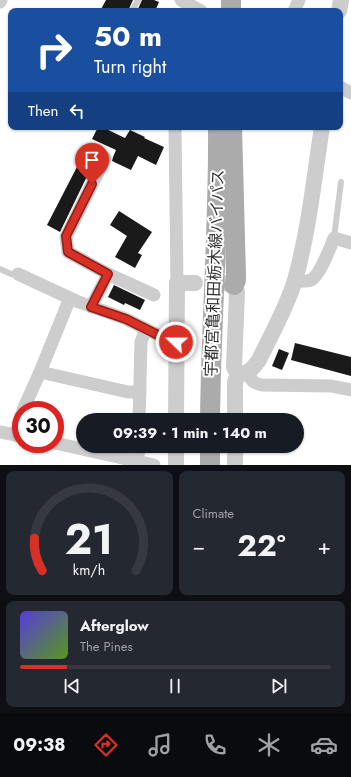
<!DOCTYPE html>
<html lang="en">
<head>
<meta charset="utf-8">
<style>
  body { margin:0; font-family:Jost,"Noto Sans JP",sans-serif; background:#242831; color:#f1f3f6; height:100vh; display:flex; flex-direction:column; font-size:15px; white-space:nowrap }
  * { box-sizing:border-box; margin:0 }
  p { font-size:13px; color:#9ea1a6 }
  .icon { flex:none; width:22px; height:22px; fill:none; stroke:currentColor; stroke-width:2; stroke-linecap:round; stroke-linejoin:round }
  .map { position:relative; height:465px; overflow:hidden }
  .drawer { display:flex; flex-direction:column; gap:6px; padding:6px; background:#0d0f14; flex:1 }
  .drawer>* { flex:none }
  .top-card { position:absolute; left:8px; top:8px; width:335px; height:122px; border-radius:8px; box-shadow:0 1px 3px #0004; background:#1a4fa0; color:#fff; overflow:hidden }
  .speed { position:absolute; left:12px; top:401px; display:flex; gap:8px; font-size:20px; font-weight:700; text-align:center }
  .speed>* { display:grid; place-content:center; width:52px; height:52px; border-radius:50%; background:#171b24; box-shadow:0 1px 3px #0004; line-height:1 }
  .speed .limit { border:6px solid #d22; background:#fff; color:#111 }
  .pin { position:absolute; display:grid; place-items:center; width:34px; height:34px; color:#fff; margin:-41px -17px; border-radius:50% 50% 50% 0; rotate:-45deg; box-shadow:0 0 4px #0007 }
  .pin .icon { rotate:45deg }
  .me { position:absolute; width:44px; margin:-22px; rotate:292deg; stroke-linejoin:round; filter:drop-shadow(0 0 3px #0008) }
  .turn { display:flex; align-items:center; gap:14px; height:84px; padding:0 20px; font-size:18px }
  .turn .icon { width:52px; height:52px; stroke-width:2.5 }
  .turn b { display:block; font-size:28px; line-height:34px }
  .then { display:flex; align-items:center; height:38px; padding:0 20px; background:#0003; gap:8px; font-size:15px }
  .big { font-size:30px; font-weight:700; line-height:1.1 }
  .drawer .tile { flex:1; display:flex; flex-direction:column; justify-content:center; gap:6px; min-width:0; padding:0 14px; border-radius:8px; background:#242831 }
  .drawer .dial { align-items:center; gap:0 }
  .dial svg { height:104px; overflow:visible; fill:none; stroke:#363941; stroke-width:7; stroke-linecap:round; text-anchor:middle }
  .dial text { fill:#f1f3f6; stroke:none }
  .song { display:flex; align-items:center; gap:12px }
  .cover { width:48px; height:48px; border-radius:6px; background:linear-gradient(135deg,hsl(250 70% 55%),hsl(90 70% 35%)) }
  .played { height:4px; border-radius:2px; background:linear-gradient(90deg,#d93025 15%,#363941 15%) }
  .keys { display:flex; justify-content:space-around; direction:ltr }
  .heat { display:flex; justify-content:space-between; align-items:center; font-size:22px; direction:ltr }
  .drawer .tiles { flex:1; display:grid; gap:6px; grid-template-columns:1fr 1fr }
  .tile:last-child { grid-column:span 2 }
  .trip { position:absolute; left:76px; top:413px; width:228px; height:40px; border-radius:20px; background:#171b24; box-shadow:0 1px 3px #0004; font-weight:700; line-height:40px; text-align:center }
  .tab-bar { display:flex; height:64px; justify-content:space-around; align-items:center; background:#090b0e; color:#9ea1a6 }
  .tab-bar .icon { width:28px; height:28px }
  .tab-bar .active { color:#d93025 }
  .tab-bar b { font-size:18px; color:#f1f3f6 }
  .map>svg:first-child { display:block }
</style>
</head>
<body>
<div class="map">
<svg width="351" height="465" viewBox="0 0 351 465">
  <rect width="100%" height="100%" fill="#fff"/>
  <!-- building -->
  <g fill="#1a1a1a">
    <polygon points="106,0 133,0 128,11 100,11"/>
    <polygon points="142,0 154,0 159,2 155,11 137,11"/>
    <polygon points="98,127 102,127 125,138 130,130 145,137 144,138 164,147 156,165 138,156 131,170 112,161 113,157 116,150 92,139"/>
    <polygon points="80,161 91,168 60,232 47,225"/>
    <polygon points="119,211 152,232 138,253 142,255 135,268 115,257 127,236 110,225"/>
    <polygon points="114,285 145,300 140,310 125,303 124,305 108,297"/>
    <polygon points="295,343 351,357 351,376 291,360"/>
    <polygon points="279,349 289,353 282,370 272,366"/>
  </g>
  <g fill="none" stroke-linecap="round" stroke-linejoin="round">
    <!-- service -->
    <g stroke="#cdcdcd" stroke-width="6">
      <polyline points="132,11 138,0"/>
      <polyline points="334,238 341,182"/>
      <polyline points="0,269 11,274 18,274"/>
    </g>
    <!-- minor -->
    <g stroke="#cdcdcd" stroke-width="13">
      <polyline points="181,0 201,11"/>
      <polyline points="0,2 1,0"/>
      <polyline points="294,11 299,0"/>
      <polyline points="340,87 351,93"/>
      <polyline points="175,127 177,283"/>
      <polyline points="105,158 66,237 68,252 108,274 154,295"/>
      <polyline points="18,274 76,301 126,319 168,340 176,343"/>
      <path d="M294,281C300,281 306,282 311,280C320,275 330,248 334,238L351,243"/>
      <polyline points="91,307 108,274"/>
      <polyline points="40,372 128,392 140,392"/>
      <path d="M248,372C251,381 253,383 262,385L331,386L351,390"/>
      <polyline points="23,410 40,372 70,298"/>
      <polyline points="139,420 141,342 146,329"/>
      <polyline points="0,432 21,436"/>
      <polyline points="16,435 21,416"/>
      <polyline points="55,443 154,465"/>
      <polyline points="136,461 139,451 139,446"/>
    </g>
    <!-- tertiary -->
    <g stroke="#cdcdcd" stroke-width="16">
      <polyline points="339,11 341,0"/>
      <polyline points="224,283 234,285 237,292 234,367 238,374"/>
      <path d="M238,374C249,374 253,368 259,360C271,335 287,307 295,280C309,230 314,178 322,127"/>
      <polyline points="176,420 177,283 195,283"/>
      <polyline points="235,420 235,382 238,374"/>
      <polyline points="176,446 176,465"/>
      <polyline points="235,446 235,465"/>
    </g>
    <!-- primary -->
    <g stroke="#ababab" stroke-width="20">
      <polyline points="231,11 231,0"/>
      <polyline points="232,127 236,275 236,280 234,285"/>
      <path d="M210,420C211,322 219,225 218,127"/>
      <polyline points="210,446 210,465"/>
    </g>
  </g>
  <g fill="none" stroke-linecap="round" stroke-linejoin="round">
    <defs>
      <polyline id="route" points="92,184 66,236 68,252 108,274 91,307 126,319 168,340 176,342"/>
    </defs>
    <!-- route casing -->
    <use href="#route" stroke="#8d1f18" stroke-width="10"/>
    <!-- route -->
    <use href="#route" stroke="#d93025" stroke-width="7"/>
  </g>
  <g text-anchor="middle" stroke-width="4" stroke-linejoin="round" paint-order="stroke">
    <!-- street labels -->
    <g font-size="16" fill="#333" stroke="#fff">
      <text transform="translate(214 273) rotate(-88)" y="6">宇都宮亀和田栃木線バイパス</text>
    </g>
  </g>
</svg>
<div class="speed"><div class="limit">30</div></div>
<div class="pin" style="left:92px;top:184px;background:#d93025"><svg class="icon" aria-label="arrive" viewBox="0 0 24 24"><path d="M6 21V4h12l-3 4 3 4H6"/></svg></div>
<svg class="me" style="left:176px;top:342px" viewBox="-20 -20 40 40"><circle r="17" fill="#d93025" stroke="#fff" stroke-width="3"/><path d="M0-11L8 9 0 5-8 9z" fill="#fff"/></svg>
<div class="trip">09:39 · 1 min · 140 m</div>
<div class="top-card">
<div class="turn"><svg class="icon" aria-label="right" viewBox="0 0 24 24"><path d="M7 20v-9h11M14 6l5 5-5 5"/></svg><div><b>50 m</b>Turn right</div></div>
<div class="then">Then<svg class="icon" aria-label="left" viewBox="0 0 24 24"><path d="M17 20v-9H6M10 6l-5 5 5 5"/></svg></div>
</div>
</div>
<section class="drawer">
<div class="tiles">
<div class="tile dial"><svg viewBox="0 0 100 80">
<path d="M14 69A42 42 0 1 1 86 69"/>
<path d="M14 69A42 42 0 0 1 8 44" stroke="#d93025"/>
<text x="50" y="56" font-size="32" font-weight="700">21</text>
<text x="50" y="72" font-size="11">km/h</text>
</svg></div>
<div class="tile"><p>Climate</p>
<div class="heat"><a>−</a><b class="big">22°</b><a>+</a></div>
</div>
<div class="tile">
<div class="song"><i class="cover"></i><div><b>Afterglow</b><p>The Pines</p></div></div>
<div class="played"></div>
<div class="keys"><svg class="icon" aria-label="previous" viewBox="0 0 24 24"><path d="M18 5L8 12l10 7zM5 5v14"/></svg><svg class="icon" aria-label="pause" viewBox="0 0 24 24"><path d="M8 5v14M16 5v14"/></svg><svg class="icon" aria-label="next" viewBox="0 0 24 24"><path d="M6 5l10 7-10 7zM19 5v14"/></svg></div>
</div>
</div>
</section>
<nav class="tab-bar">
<b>09:38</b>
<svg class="icon active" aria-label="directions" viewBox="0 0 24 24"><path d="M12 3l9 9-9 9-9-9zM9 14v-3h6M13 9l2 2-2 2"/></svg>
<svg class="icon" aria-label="music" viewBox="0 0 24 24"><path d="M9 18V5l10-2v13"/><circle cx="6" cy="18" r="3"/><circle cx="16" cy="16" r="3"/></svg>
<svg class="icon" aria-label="phone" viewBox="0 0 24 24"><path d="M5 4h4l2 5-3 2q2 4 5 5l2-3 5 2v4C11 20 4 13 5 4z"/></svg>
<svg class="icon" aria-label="climate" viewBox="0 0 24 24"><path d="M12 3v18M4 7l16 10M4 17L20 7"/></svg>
<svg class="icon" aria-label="car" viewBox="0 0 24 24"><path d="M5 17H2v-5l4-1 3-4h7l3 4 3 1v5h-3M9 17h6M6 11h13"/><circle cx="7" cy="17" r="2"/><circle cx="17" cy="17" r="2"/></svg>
</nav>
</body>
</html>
